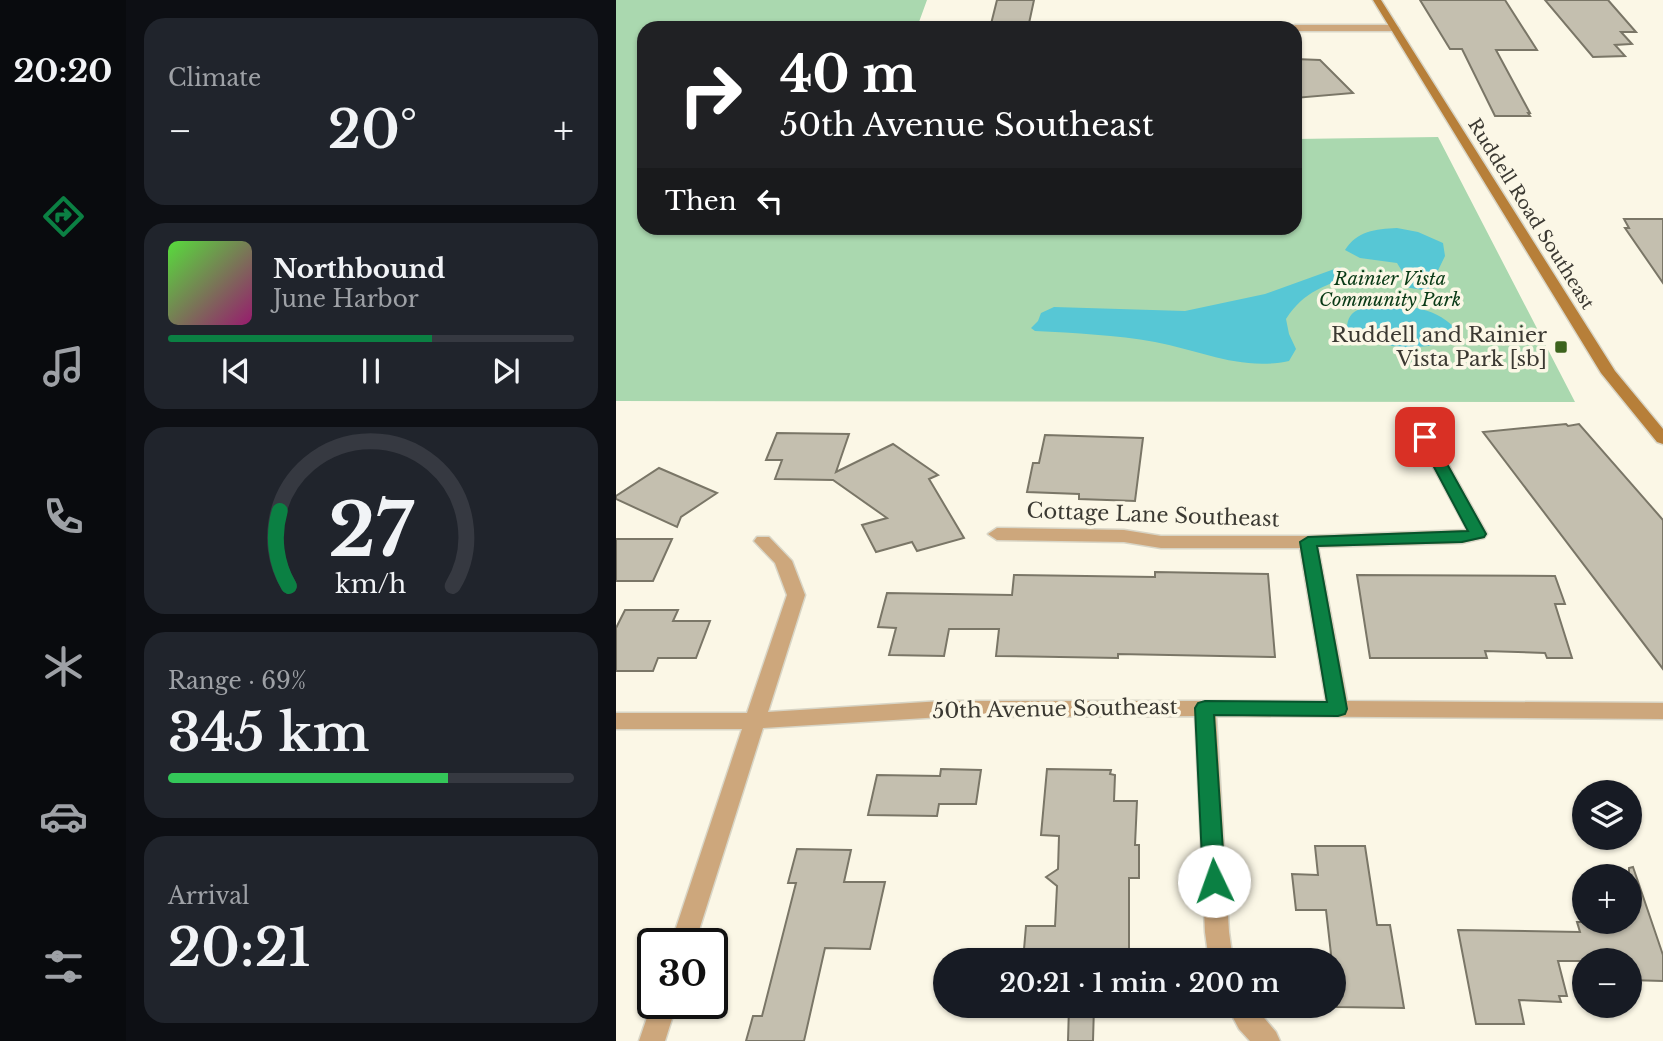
<!DOCTYPE html>
<html lang="en">
<head>
<meta charset="utf-8">
<style>
  body { margin:0; font-family:"Libre Baskerville",serif; background:#20242c; color:#f1f3f6; height:100vh; display:flex; flex-direction:column; font-size:26px; white-space:nowrap }
  * { box-sizing:border-box; margin:0 }
  p { font-size:23px; color:#9ea1a6 }
  .icon { flex:none; width:38px; height:38px; fill:none; stroke:currentColor; stroke-width:2; stroke-linecap:round; stroke-linejoin:round }
  .map { position:relative; flex:1; overflow:hidden }
  .drawer { display:flex; flex-direction:column; gap:18px; padding:18px; background:#0d0f14; width:490px }
  .drawer>* { flex:none }
  .hud { position:absolute; left:21px; top:21px; width:665px; height:214px; border-radius:21px; box-shadow:0 2px 5px #0004; background:#202124; color:#fff; overflow:hidden }
  .fabs { position:absolute; left:956px; top:780px; display:grid; gap:14px }
  .fabs a { display:grid; place-items:center; width:70px; height:70px; border-radius:50%; background:#171b24; box-shadow:0 2px 5px #0004; font-size:35px }
  .speed { position:absolute; left:21px; top:928px; display:flex; gap:14px; font-size:35px; font-weight:700; text-align:center }
  .speed>* { display:grid; place-content:center; width:91px; height:91px; border-radius:50%; background:#171b24; box-shadow:0 2px 5px #0004; line-height:1 }
  .speed .limit { border:4px solid #111; border-radius:10px; background:#fff; color:#111 }
  .pin { position:absolute; display:grid; place-items:center; width:60px; height:60px; color:#fff; margin:-30px; border-radius:14px; box-shadow:0 4px 10px #0006 }
  .me { position:absolute; width:77px; margin:-38px; rotate:357deg; stroke-linejoin:round; filter:drop-shadow(0 0 5px #0008) }
  .turn { display:flex; align-items:center; gap:24px; height:147px; padding:0 28px; font-size:32px }
  .turn .icon { width:91px; height:91px; stroke-width:2.5 }
  .turn b { display:block; font-size:49px; line-height:60px }
  .then { display:flex; align-items:center; height:66px; padding:0 28px; background:#0003; gap:14px; font-size:26px }
  .big { font-size:52px; font-weight:600; line-height:1.1 }
  .drawer .card { flex:1; display:flex; flex-direction:column; justify-content:center; gap:10px; min-width:0; padding:0 24px; border-radius:21px; background:#20242c }
  .drawer .dial { align-items:center; gap:0 }
  .dial svg { height:182px; overflow:visible; fill:none; stroke:#363941; stroke-width:7; stroke-linecap:round; text-anchor:middle }
  .dial text { fill:#f1f3f6; stroke:none }
  .song { display:flex; align-items:center; gap:21px }
  .cover { width:84px; height:84px; border-radius:10px; background:linear-gradient(135deg,hsl(110 70% 55%),hsl(320 70% 35%)) }
  .played { height:7px; border-radius:4px; background:linear-gradient(90deg,#0b8043 65%,#363941 65%) }
  .keys { display:flex; justify-content:space-around; direction:ltr }
  .heat { display:flex; justify-content:space-between; align-items:center; font-size:38px; direction:ltr }
  .charge { height:10px; border-radius:5px; background:linear-gradient(90deg,#34c759 69%,#363941 0) }
  .trip { position:absolute; left:317px; top:948px; width:413px; height:70px; border-radius:35px; background:#171b24; box-shadow:0 2px 5px #0004; font-weight:600; line-height:70px; text-align:center }
  main { display:flex; flex:1; min-height:0 }
  .menu { display:flex; flex-direction:column; width:126px; justify-content:space-around; align-items:center; background:#090b0e; color:#9ea1a6 }
  .menu .icon { width:49px; height:49px }
  .menu .selected { color:#0b8043 }
  .menu b { font-size:32px; color:#f1f3f6 }
  .map>svg:first-child { display:block }
</style>
</head>
<body>
<main>
<nav class="menu">
<b>20:20</b>
<svg class="icon selected" aria-label="directions" viewBox="0 0 24 24"><path d="M12 3l9 9-9 9-9-9zM9 14v-3h6M13 9l2 2-2 2"/></svg>
<svg class="icon" aria-label="music" viewBox="0 0 24 24"><path d="M9 18V5l10-2v13"/><circle cx="6" cy="18" r="3"/><circle cx="16" cy="16" r="3"/></svg>
<svg class="icon" aria-label="phone" viewBox="0 0 24 24"><path d="M5 4h4l2 5-3 2q2 4 5 5l2-3 5 2v4C11 20 4 13 5 4z"/></svg>
<svg class="icon" aria-label="climate" viewBox="0 0 24 24"><path d="M12 3v18M4 7l16 10M4 17L20 7"/></svg>
<svg class="icon" aria-label="car" viewBox="0 0 24 24"><path d="M5 17H2v-5l4-1 3-4h7l3 4 3 1v5h-3M9 17h6M6 11h13"/><circle cx="7" cy="17" r="2"/><circle cx="17" cy="17" r="2"/></svg>
<svg class="icon" aria-label="filters" viewBox="0 0 24 24"><path d="M4 7h16M4 17h16"/><circle cx="9" cy="7" r="2"/><circle cx="15" cy="17" r="2"/></svg>
</nav>
<section class="drawer">
<div class="card"><p>Climate</p>
<div class="heat"><a>−</a><b class="big">20°</b><a>+</a></div>
</div>
<div class="card">
<div class="song"><i class="cover"></i><div><b>Northbound</b><p>June Harbor</p></div></div>
<div class="played"></div>
<div class="keys"><svg class="icon" aria-label="previous" viewBox="0 0 24 24"><path d="M18 5L8 12l10 7zM5 5v14"/></svg><svg class="icon" aria-label="pause" viewBox="0 0 24 24"><path d="M8 5v14M16 5v14"/></svg><svg class="icon" aria-label="next" viewBox="0 0 24 24"><path d="M6 5l10 7-10 7zM19 5v14"/></svg></div>
</div>
<div class="card dial"><svg viewBox="0 0 100 80">
<path d="M14 69A42 42 0 1 1 86 69"/>
<path d="M14 69A42 42 0 0 1 10 36" stroke="#0b8043"/>
<text x="50" y="56" font-size="32" font-weight="700">27</text>
<text x="50" y="72" font-size="11">km/h</text>
</svg></div>
<div class="card"><p>Range · 69%</p><b class="big">345 km</b><div class="charge"></div></div>
<div class="card"><p>Arrival</p><b class="big">20:21</b></div>
</section>
<div class="map">
<svg width="1047" height="1041" viewBox="0 0 1047 1041">
  <rect width="100%" height="100%" fill="#fbf7e6"/>
  <!-- green -->
  <polygon fill="#aad8af" points="0,0 311,0 303,22 501,23 501,28 28,28 28,228 679,228 679,139 822,137 959,402 0,401"/>
  <!-- water -->
  <g fill="#57c7d5">
    <path d="M781,228L802,232L827,243L829,256L812,291L789,287V276L781,263L744,258L729,250C741,231 759,229 781,228Z"/>
    <path d="M724,267L739,274C708,287 689,290 670,319L673,334L680,349L673,361C625,371 586,351 539,342C500,335 459,333 419,331L415,328L422,321L425,313L438,307L569,311L649,294Z"/>
    <path d="M768,305C797,305 828,310 845,336L840,341C800,350 768,352 731,329C731,307 750,307 768,305Z"/>
  </g>
  <!-- building -->
  <g fill="#c4bfaf" stroke="#7a7667" stroke-width="2">
    <polygon points="381,0 418,0 412,28 374,28"/>
    <polygon points="804,0 889,0 921,50 880,50 914,113 912,113 914,116 879,116 846,49 834,49"/>
    <polygon points="929,0 992,0 1020,32 1005,32 1016,44 999,45 1009,56 977,57"/>
    <polygon points="679,59 704,60 737,93 679,98"/>
    <polygon points="1008,219 1047,219 1047,283 1009,228 1013,228"/>
    <polygon points="950,424 952,426 963,424 1047,520 1047,669 867,432"/>
    <polygon points="161,433 233,434 220,472 277,444 322,475 313,479 348,538 301,551 296,542 260,552 246,525 271,518 217,480 159,479 166,460 150,460"/>
    <polygon points="429,435 527,438 519,501 463,499 463,494 411,492 417,463 423,463"/>
    <polygon points="43,468 101,493 65,517 61,527 0,499 0,496"/>
    <polygon points="0,539 56,539 37,581 0,581"/>
    <polygon points="539,572 652,574 659,657 502,654 502,658 380,656 383,629 333,629 328,656 273,655 280,628 262,627 271,593 396,595 398,575 539,577"/>
    <polygon points="741,575 939,576 949,604 939,604 956,658 931,658 929,653 869,651 871,658 754,658"/>
    <polygon points="9,610 62,610 57,621 94,621 80,658 42,658 37,671 0,671 0,628"/>
    <polygon points="325,769 365,770 360,804 323,804 321,816 252,815 261,775 324,776"/>
    <polygon points="431,769 495,770 494,774 499,775 498,801 521,801 519,845 523,845 523,878 513,878 513,961 407,961 410,926 439,926 441,886 430,877 442,869 443,836 425,835"/>
    <polygon points="699,846 749,846 761,925 774,925 788,1008 721,1007 710,910 680,910 676,874 702,875"/>
    <polygon points="181,849 235,850 228,882 269,882 254,949 209,948 188,1041 130,1041 137,1016 146,1016 180,883 172,883"/>
    <polygon points="1017,867 1047,955 1047,981 1013,980 1013,961 942,961 951,996 943,996 945,1002 903,1000 908,1024 860,1024 842,930 964,932 961,922 1013,922 1013,868"/>
    <polygon points="453,1006 478,1006 477,1041 452,1041"/>
  </g>
  <g fill="none" stroke-linecap="round" stroke-linejoin="round">
    <defs>
      <g id="street">
        <polygon points="679,25 778,25 783,28 778,31 679,31 679,28 674,28"/>
        <polygon points="809,432 817,437 871,534 868,538 846,543 702,547 731,701 1047,703 1047,719 600,716 613,932 617,961 593,961 589,932 579,716 326,717 147,728 79,943 55,943 126,729 0,729 0,713 131,713 171,595 159,563 138,541 141,537 153,537 176,561 189,595 152,712 326,701 710,701 684,548 545,548 508,542 381,540 372,534 381,528 508,530 545,536 692,536 851,530 801,437"/>
        <polygon points="37,1000 37,1003 61,1003 49,1041 23,1041"/>
        <polygon points="611,1006 638,1006 660,1032 664,1041 634,1041 623,1029"/>
      </g>
      <polygon id="secondary" points="757,0 765,0 999,371 1047,429 1047,444 1041,442 985,373"/>
    </defs>
    <!-- street casing -->
    <use href="#street" stroke="#d8d5c6" stroke-width="3"/>
    <!-- secondary casing -->
    <use href="#secondary" stroke="#d8d5c6" stroke-width="3"/>
    <!-- street -->
    <use href="#street" fill="#cda77c" fill-rule="evenodd"/>
    <!-- secondary -->
    <use href="#secondary" fill="#b77f39" fill-rule="evenodd"/>
  </g>
  <!-- route -->
  <polygon fill="#0b8043" stroke="#07532c" stroke-width="2" points="809,433 816,437 870,534 868,537 846,542 701,546 731,709 729,714 722,716 598,715 609,881 606,887 598,890 590,887 587,881 579,708 582,703 589,701 711,702 684,542 692,537 852,531 802,437"/>
  <!-- markers -->
  <rect fill="#3c631d" stroke="#fbf7e6" stroke-width="2.5" x="938" y="340" width="14" height="14" rx="3.5"/>
  <g text-anchor="middle" stroke-width="7" stroke-linejoin="round" paint-order="stroke">
    <!-- far-street labels -->
    <g font-size="18" fill="#3b3932" stroke="#fbf7e6">
      <text transform="translate(915 214) rotate(58)" y="6">Ruddell Road Southeast</text>
    </g>
    <!-- far-park labels -->
    <g font-size="18" font-style="italic" fill="#083915" stroke="#fbf7e6">
      <text x="774" y="285">Rainier Vista<tspan x="774" dy="21">Community Park</tspan></text>
    </g>
    <!-- poi labels -->
    <g font-size="21" fill="#3b3932" stroke="#fbf7e6" text-anchor="end">
      <text x="931" y="342">Ruddell and Rainier<tspan x="931" dy="24">Vista Park [sb]</tspan></text>
    </g>
    <!-- street labels -->
    <g font-size="21" fill="#3b3932" stroke="#fbf7e6">
      <text transform="translate(537 515) rotate(2)" y="7">Cottage Lane Southeast</text>
      <text transform="translate(439 709) rotate(-1)" y="7">50th Avenue Southeast</text>
    </g>
  </g>
</svg>
<div class="fabs">
<a><svg class="icon" aria-label="layers" viewBox="0 0 24 24"><path d="M12 4l9 5-9 5-9-5zM3 14l9 5 9-5"/></svg></a>
<a>+</a>
<a>−</a>
</div>
<div class="speed"><div class="limit">30</div></div>
<div class="pin" style="left:809px;top:437px;background:#d93025"><svg class="icon" aria-label="arrive" viewBox="0 0 24 24"><path d="M6 21V4h12l-3 4 3 4H6"/></svg></div>
<svg class="me" style="left:598px;top:881px" viewBox="-20 -20 40 40"><circle r="19" fill="#fff"/><path d="M0-13L10 11 0 6-10 11z" fill="#0b8043"/></svg>
<div class="trip">20:21 · 1 min · 200 m</div>
<div class="hud">
<div class="turn"><svg class="icon" aria-label="right" viewBox="0 0 24 24"><path d="M7 20v-9h11M14 6l5 5-5 5"/></svg><div><b>40 m</b>50th Avenue Southeast</div></div>
<div class="then">Then<svg class="icon" aria-label="left" viewBox="0 0 24 24"><path d="M17 20v-9H6M10 6l-5 5 5 5"/></svg></div>
</div>
</div>
</main>
</body>
</html>
